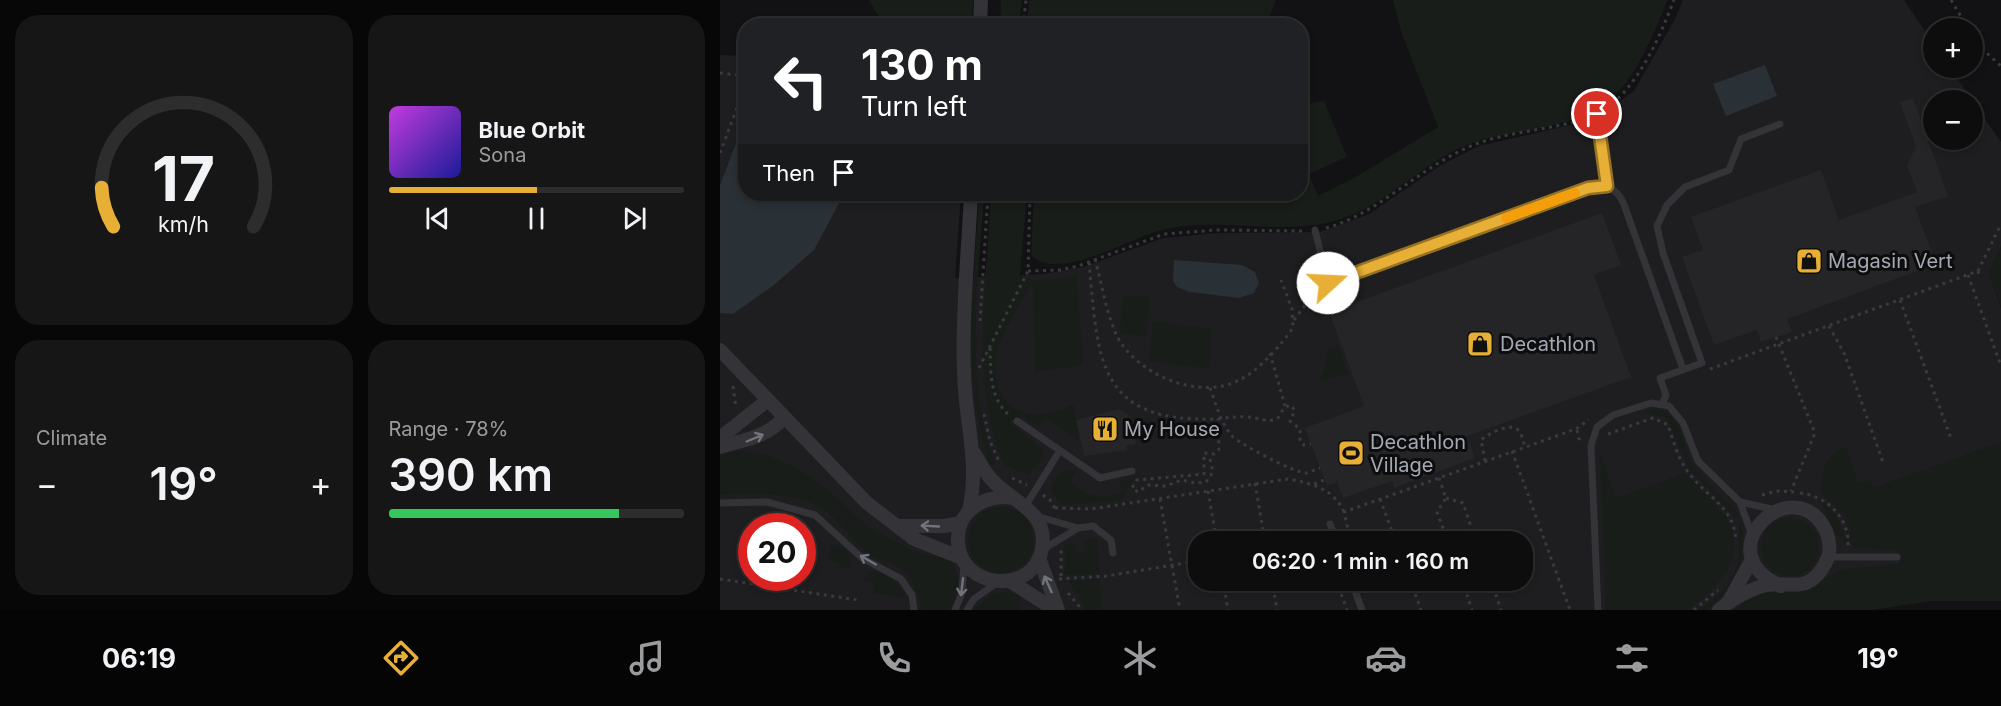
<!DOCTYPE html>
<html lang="en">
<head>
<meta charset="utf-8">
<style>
  body { margin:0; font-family:Inter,sans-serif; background:#171617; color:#f1f3f6; height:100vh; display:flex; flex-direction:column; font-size:22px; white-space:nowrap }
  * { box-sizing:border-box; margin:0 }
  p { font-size:20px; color:#9b9c9e }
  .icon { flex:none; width:33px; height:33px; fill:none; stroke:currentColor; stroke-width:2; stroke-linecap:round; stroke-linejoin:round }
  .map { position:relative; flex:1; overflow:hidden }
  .details { display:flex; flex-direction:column; gap:15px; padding:15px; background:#080708; width:720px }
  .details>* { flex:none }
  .top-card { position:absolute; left:18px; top:18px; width:570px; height:183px; border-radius:24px; box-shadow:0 3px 9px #0003,0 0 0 2px #2e2d2e; background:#202124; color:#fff; overflow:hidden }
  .controls { position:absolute; left:1203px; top:18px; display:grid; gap:12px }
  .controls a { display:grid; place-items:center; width:60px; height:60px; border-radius:50%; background:#0e0d0e; box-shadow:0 3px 9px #0003,0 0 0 2px #2e2d2e; font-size:30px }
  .speed { position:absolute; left:18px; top:513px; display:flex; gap:12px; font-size:30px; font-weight:700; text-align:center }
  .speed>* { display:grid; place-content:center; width:78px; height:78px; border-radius:50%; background:#0e0d0e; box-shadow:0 3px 9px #0003,0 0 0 2px #2e2d2e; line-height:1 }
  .speed .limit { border:9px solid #d22; background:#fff; color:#111 }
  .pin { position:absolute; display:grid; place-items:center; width:51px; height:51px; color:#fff; margin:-26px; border:3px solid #fff; border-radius:50%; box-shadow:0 2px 6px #0007 }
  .me { position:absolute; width:66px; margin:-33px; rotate:70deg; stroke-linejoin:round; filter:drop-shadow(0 0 4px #0008) }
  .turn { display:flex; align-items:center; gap:21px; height:126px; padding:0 24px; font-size:27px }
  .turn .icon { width:78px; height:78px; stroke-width:2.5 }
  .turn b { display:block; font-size:42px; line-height:51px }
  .then { display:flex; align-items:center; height:57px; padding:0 24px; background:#0003; gap:12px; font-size:22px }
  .big { font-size:45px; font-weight:600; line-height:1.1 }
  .details .tile { flex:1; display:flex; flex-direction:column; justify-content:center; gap:9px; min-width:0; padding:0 21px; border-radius:24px; background:#171617 }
  .details .dial { align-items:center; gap:0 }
  .dial svg { height:156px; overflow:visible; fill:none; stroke:#2e2d2e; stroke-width:7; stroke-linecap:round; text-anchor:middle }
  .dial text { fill:#f1f3f6; stroke:none }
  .song { display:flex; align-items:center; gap:18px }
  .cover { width:72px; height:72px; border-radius:9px; background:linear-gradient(135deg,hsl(290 70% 55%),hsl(240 70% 35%)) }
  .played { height:6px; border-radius:3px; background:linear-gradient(90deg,#e7af35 50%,#2e2d2e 50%) }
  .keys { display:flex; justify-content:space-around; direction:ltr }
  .heat { display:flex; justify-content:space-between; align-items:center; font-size:33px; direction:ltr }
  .charge { height:9px; border-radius:4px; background:linear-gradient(90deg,#34c759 78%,#2e2d2e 0) }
  .details .tiles { flex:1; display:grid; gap:15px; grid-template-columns:repeat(2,1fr) }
  .trip { position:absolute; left:468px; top:531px; width:345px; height:60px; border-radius:24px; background:#0e0d0e; box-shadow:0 3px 9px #0003,0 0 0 2px #2e2d2e; font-weight:600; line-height:60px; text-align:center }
  .menu { display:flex; height:96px; justify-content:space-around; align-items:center; background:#060506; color:#9b9c9e }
  .menu .icon { width:42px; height:42px }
  .menu .active { color:#e7af35 }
  .menu b { font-size:27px; color:#f1f3f6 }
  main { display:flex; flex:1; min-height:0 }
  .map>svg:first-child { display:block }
</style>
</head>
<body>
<main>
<section class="details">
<div class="tiles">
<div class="tile dial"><svg viewBox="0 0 100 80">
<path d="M14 69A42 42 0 1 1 86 69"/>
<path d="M14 69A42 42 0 0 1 8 49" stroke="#e7af35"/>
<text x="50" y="56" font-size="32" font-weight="700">17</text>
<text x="50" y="72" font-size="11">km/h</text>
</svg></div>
<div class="tile">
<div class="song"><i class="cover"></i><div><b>Blue Orbit</b><p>Sona</p></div></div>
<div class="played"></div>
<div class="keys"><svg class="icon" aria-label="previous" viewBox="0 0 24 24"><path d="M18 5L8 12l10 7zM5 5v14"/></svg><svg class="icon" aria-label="pause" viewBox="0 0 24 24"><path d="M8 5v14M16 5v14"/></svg><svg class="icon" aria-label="next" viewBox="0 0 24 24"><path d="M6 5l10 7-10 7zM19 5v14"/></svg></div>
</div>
<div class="tile"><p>Climate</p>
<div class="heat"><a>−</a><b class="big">19°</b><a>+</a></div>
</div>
<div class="tile"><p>Range · 78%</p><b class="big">390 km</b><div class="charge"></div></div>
</div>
</section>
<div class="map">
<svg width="1281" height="610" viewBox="0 0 1281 610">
  <rect width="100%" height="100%" fill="#121113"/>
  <!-- built -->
  <path fill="#1e1e20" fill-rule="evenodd" d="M963,0H1184L1213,43L1214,68H1230L1281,142V247L1269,273L1281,308V601H1210L1151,610H0V55L25,56L26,194H241L235,278L323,274L363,267L443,238L496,233L600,232L649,214L721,165L759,146L873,120L914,91L955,19ZM1214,100H1252V140H1214ZM32,526H82V578H32ZM478,542H802V580H478Z"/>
  <!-- green -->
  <g fill="#181d19">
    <polygon points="149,0 253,0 252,25 164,25"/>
    <polygon points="281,0 302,0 299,25 280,25"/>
    <polygon points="309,0 556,0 546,25 307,25"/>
    <path d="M673,0H948C934,32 919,73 892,98C857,130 798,128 755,142C704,159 669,205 618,220C561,237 500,216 442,230C410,238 337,283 311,255L314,194H580L581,105L604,101L627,157L589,174L598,196L634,178L718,127L682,34Z"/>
    <path d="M259,194H264C259,282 243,378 275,463L270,465C240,378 254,284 259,194Z"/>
    <path d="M271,194H307L300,275L314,281L357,276L363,365L315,372L313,282C304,294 280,338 277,352C266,408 308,428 353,404L360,439L357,440L327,417L319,427L305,417L288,421L322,449V458L309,475L285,465L282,461C250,377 267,282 271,194Z"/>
    <polygon points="1281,247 1281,308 1269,273"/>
    <polygon points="403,295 430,297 426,336 400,334"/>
    <polygon points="433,321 491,329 490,365 485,368 429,361"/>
    <polygon points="618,346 628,374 599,381 605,367 608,349"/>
    <path d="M931,409C938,409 943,410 949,414C962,425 964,447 971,462C978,475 1007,500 1019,515L1015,518L969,468L946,417L930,415L928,411Z"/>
    <path d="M1281,442V601H1210L1151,610H1014L1033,596L1047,592L1078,593L1096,585L1119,570L1180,564L1179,550L1133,548L1125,518L1101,492C1103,468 1104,458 1126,446L1138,483L1150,480L1153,488Z"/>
    <path d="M17,451C48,450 84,470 108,490C123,502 136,519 152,529C170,539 190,551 210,556C217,558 226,557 231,562C243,574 237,597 231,610H201C198,591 193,574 175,565C167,561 157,559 150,554C133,541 120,521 103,509C78,491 30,493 0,495V455Z"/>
    <path d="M880,454L896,498L963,474C974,479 982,491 991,499C1036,544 1009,578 968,610H886Z"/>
    <path d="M346,470L356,471L350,482C372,498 375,499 402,493L400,482L414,479L401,500L348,505L342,504L329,490L341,472Z"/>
    <polygon points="1100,500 1117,515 1127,543 1115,533"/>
    <circle cx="281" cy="540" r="33"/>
    <circle cx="1070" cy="547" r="29"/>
    <path d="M1022,521C1024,566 1021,580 987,610H979C1018,583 1020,570 1019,525Z"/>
    <polygon points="377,538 379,574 344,575 346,558 344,546 354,542 358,553 366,551 363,540"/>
    <path d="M111,545C125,543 132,556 130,569L119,566V562L107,560Z"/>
    <path d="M149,572C165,571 179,584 187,598L153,593V582L143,580Z"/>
    <polygon points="379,579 382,610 366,610 348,580"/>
    <polygon points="289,592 301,596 299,610 253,610 272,594"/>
  </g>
  <!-- water -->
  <g fill="#293036">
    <polygon points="1045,65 1057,96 1006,116 993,84"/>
    <polygon points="25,120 26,194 124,194 94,250 54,285 13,314 0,313 0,185"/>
    <polygon points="454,260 522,265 535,272 539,283 534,293 519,298 469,292 457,287 453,281"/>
  </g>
  <!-- building -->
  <g fill="#252427">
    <polygon points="1193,98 1228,196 1195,207 1216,264 1067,319 1072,332 1041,342 1037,330 994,345 962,257 983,250 971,217 1101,170 1119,220 1197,192 1187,165 1196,147 1180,102"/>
    <polygon points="882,213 901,265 874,275 911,377 747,436 755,458 674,488 672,481 623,498 617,482 607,486 585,428 644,406 609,312"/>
    <polygon points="399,409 411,417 416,444 406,446 407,450 364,456 356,420"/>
  </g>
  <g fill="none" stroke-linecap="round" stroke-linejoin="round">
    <!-- path -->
    <g stroke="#393a3f" stroke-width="3" stroke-dasharray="3 4.5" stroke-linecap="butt">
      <polyline points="1231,0 1248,28"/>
      <polyline points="303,26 306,0"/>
      <polyline points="1252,37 1258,45 1281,66"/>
      <polyline points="0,73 26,76"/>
      <path d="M887,109C921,80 938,41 954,0"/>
      <polyline points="0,153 26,84"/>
      <path d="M606,228C656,214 692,175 738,152C777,131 826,132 867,118"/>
      <path d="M375,259C382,284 386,314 398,338C418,375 479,400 517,381C538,372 560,346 573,328L572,309L561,280"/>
      <path d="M369,262C378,358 376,423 495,419C506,418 517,416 527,417C539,417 548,424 558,418L564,408L570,405L575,410L570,421L580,429V442L584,445L591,444"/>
      <polyline points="308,271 340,270 358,266 444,234 497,230 585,231"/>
      <polyline points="1258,271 1281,224"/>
      <polyline points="1248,275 1281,366"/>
      <polyline points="1180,300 1232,441"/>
      <polyline points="574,320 589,300"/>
      <polyline points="260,321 268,194"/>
      <polyline points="1109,326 1124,353 1164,465"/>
      <polyline points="1056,337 1095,433 1071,491"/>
      <path d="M270,348C271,373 269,398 290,416"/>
      <polyline points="550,353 565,406"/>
      <polyline points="259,368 308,271 310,194"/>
      <polyline points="990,369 1258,271 1260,278"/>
      <polyline points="13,386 16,408"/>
      <path d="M490,388C496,404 500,421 511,435C517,443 577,474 586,473C591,472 596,469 600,468"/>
      <polyline points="264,414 270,441 280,464"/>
      <polyline points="857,430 860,443"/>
      <path d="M888,434L933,418L948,425C954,442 959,463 972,477C991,500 1014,508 1016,541"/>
      <polyline points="792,451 850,610"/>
      <polyline points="490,459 493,472 486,482 475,483 462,480 445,486 428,485 418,492 412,488 417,480 484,474 484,453 494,454 499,449 498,419"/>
      <path d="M765,461L761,440C768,434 789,423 797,429C802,433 803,441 805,447"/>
      <polyline points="292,478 307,485"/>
      <polyline points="719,478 726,498 717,512 728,542"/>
      <polyline points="535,483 545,542"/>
      <polyline points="594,484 604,480"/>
      <polyline points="488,491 497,542"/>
      <path d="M1080,493C1107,496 1130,518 1128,547"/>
      <polyline points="323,495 330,500 336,510"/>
      <polyline points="1042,495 1057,491 1074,492"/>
      <polyline points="726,498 743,503 756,542"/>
      <polyline points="440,499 460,610"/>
      <polyline points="660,499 676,542"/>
      <path d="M335,508L371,509L568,479C591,483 614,489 624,512"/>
      <polyline points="599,542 605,536"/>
      <polyline points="631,542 624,512 856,429 869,420"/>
      <polyline points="341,576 341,550"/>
      <polyline points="0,579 138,600"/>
      <polyline points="339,579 386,576 478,561"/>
      <polyline points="503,580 508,610"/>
      <polyline points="552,580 557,610"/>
      <polyline points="616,580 627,610"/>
      <polyline points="690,580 701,610"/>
      <polyline points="742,580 752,610"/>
      <polyline points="771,580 781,610"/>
      <polyline points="348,593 362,610"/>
      <polyline points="974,610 998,590"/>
    </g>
    <!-- lane -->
    <g stroke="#333338" stroke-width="7">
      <polyline points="877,114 887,186"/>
      <polyline points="595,230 608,283"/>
      <path d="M590,290L868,188C885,185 895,186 903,202L963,369"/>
      <polyline points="942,404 946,395 940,378 982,363 943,253 937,226 947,205 965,187 1009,170 1021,139 1060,124"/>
      <polyline points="297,421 380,478 412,471"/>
      <polyline points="1020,502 1056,510"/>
      <polyline points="0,503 47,502 95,515 142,558 181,579 192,595 194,610"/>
      <polyline points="306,505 339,452"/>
      <polyline points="316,516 358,528 373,526 391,540 393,553"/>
      <polyline points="610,524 617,542"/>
      <polyline points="322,550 358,528"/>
      <polyline points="1108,557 1177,557"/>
      <polyline points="631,580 642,610"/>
      <polyline points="235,610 242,593 244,562"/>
      <polyline points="247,610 254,599 278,582"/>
      <polyline points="878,610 871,446 877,427 893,415 931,403 949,406 963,423 978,461 1020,502 1032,535"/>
    </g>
    <!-- street -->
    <g stroke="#333338" stroke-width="14">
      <polyline points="260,26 261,0"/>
      <polyline points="0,350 147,503 194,539 242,558"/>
      <polyline points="0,438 48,400"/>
      <path d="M0,447C29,438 40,440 65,418"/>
      <path d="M254,453C260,462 265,473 272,480C293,503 329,511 322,549C313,596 241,589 238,543C236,511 264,494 293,498"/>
      <path d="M249,510C260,464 245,420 244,373C242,314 248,253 251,194"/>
      <polyline points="180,526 224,526 241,523"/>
      <polyline points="319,558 338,610"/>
      <polyline points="290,581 335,610"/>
      <polyline points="1008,603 1032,559"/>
      <path d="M999,610C1009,601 1026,592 1039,587C1067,577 1087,599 1106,562C1111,553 1110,541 1106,531C1074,466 983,552 1061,586"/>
    </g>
  </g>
  <!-- one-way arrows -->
  <defs><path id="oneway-shaft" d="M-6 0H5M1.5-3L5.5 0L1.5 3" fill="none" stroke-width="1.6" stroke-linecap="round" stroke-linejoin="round" transform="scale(1.5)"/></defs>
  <g stroke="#71737c">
    <use href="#oneway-shaft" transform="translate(35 438) rotate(-23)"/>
    <use href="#oneway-shaft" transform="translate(210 526) rotate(-177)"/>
    <use href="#oneway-shaft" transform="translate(148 560) rotate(-150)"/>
    <use href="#oneway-shaft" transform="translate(328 584) rotate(-114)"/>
    <use href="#oneway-shaft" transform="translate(242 587) rotate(97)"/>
  </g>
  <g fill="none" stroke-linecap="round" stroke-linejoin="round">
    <defs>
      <polyline id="route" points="608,283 868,188 887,186 877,114"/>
    </defs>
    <!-- route casing -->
    <use href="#route" stroke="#967222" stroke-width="15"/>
    <!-- route -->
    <use href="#route" stroke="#e7af35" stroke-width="10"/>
    <!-- slow -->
    <polyline stroke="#f59e0b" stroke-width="10" points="786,218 855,193"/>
  </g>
  <!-- icons -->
  <defs>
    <symbol id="shop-square" viewBox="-11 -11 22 22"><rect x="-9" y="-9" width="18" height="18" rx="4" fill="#e7af35" stroke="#0d0d0e"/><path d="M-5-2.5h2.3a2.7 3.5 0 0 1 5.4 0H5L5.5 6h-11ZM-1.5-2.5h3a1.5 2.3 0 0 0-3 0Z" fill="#111"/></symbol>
    <symbol id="restaurant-square" viewBox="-11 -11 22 22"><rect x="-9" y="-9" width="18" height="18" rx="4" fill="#e7af35" stroke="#0d0d0e"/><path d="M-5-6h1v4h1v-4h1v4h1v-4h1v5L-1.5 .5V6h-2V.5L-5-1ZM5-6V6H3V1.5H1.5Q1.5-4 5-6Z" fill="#111"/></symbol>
    <symbol id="stadium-square" viewBox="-11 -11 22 22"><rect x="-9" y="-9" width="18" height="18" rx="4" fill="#e7af35" stroke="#0d0d0e"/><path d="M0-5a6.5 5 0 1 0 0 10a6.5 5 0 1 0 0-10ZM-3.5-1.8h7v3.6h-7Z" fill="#111"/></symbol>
  </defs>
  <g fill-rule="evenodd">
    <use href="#shop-square" x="1074" y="246" width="30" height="30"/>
    <use href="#shop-square" x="745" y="329" width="30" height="30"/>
    <use href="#restaurant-square" x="370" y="414" width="30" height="30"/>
    <use href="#stadium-square" x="616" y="438" width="30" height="30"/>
  </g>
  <g text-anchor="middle" stroke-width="6" stroke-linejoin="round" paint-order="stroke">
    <!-- poi labels -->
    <g font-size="20" fill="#a4a8b3" stroke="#0d0d0e" text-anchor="start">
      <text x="1108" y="268">Magasin Vert</text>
      <text x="780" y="351">Decathlon</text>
      <text x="404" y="436">My House</text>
      <text x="650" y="449">Decathlon<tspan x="650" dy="23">Village</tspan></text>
    </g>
  </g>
</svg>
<div class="controls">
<a>+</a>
<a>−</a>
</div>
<div class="speed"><div class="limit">20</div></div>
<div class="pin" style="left:877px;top:114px;background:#d93025"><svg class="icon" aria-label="arrive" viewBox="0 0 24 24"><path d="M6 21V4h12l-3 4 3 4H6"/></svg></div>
<svg class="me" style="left:608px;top:283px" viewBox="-20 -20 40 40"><circle r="19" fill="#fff"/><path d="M0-13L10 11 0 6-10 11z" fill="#e7af35"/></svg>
<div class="trip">06:20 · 1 min · 160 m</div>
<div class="top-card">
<div class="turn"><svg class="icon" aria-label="left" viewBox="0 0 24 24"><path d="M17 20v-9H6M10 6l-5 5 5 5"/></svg><div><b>130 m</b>Turn left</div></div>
<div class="then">Then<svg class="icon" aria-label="arrive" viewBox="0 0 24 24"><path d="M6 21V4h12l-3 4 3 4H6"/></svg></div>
</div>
</div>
</main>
<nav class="menu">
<b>06:19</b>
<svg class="icon active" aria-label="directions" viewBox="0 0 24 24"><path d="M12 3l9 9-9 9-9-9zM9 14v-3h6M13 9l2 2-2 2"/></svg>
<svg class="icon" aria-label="music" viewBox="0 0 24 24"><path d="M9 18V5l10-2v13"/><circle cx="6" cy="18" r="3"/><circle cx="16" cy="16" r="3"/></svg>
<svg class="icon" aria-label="phone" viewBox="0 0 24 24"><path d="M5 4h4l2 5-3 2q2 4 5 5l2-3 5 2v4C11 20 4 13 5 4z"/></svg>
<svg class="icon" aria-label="climate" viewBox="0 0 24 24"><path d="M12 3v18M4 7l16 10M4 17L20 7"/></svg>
<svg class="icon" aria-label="car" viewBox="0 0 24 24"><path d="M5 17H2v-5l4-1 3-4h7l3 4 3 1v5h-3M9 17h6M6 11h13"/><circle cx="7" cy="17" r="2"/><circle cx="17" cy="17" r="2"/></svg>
<svg class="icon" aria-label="filters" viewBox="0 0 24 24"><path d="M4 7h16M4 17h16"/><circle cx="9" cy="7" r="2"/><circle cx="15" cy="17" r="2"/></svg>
<b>19°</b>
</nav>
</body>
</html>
